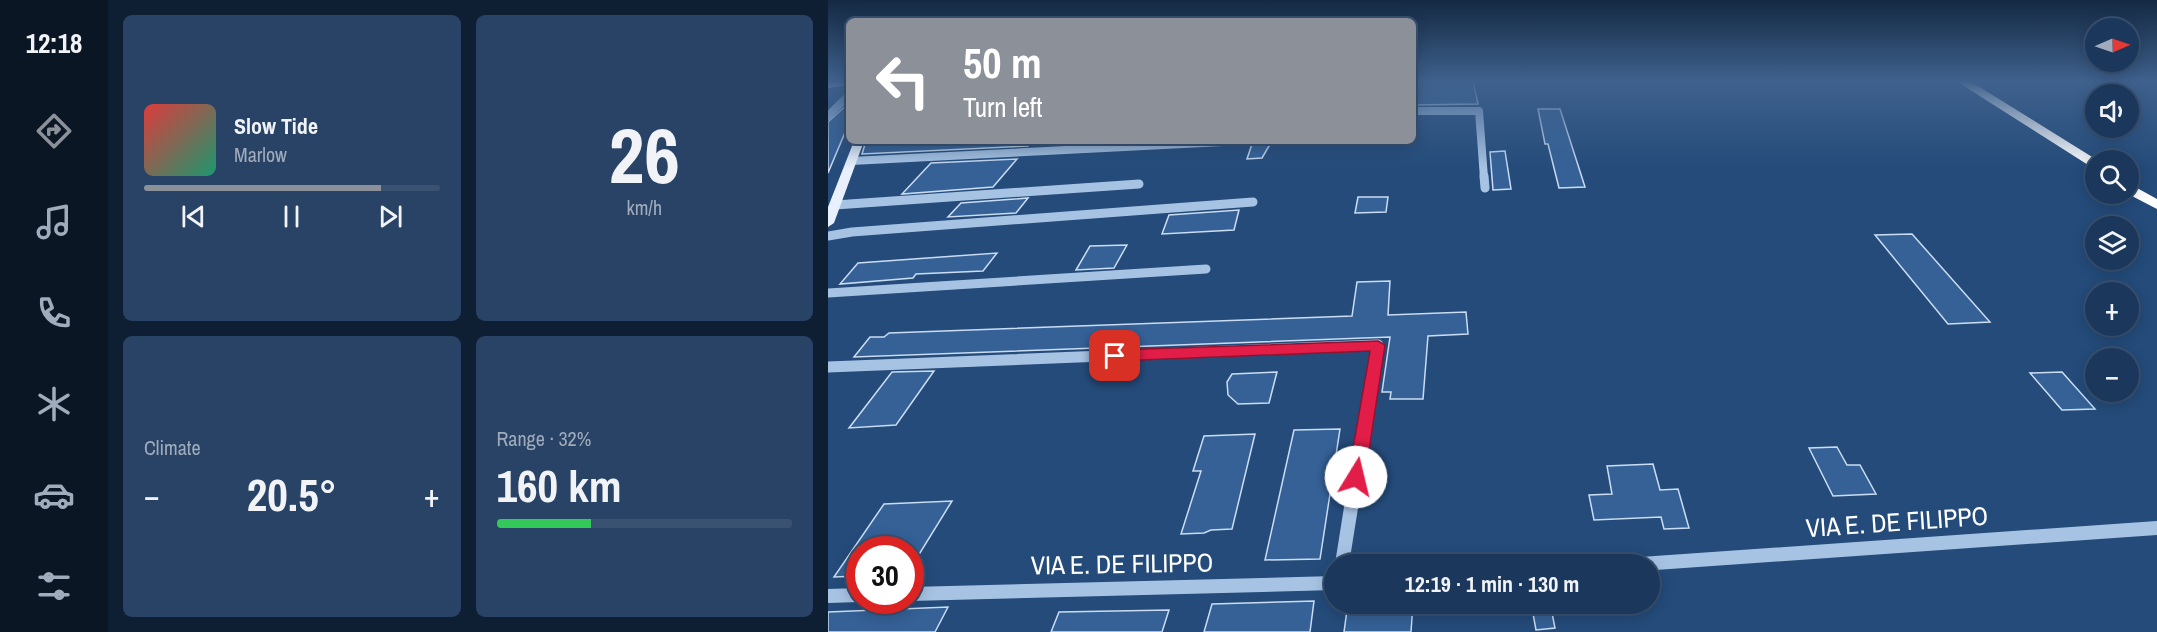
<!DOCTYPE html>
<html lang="en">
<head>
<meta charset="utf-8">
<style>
  body { margin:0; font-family:"Archivo Narrow",sans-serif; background:#284365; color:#f1f3f6; height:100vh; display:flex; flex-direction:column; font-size:22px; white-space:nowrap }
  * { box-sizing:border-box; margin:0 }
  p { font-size:20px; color:#a0acbb }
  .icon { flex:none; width:33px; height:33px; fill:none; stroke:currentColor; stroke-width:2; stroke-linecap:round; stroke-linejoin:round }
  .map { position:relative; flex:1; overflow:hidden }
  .panel { display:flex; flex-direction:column; gap:15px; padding:15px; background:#0f1f33; width:720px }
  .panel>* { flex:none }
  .hud { position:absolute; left:18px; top:18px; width:570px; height:126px; border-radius:9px; box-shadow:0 3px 15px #0003,0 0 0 2px #395272; background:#8c9099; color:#fff; overflow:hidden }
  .needle { width:39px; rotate:88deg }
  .tools { position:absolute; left:1257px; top:18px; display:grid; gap:12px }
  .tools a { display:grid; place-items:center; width:54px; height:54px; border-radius:50%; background:#1b385c; box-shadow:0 3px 15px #0003,0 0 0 2px #395272; font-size:30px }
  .speed { position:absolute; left:18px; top:536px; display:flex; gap:12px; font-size:30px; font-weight:700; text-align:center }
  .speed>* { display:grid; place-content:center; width:78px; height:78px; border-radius:50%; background:#1b385c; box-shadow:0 3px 15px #0003,0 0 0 2px #395272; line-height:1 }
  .speed .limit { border:9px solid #d22; background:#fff; color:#111 }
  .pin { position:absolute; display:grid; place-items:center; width:51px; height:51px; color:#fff; margin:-26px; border-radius:12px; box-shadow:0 3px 9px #0006 }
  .me { position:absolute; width:66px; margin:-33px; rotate:9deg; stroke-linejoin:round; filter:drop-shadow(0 0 4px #0008) }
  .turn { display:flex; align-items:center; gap:21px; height:126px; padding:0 18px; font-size:27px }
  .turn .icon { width:78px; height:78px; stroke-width:2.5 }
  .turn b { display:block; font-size:42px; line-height:51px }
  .big { font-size:45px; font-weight:700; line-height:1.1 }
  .panel .widget { flex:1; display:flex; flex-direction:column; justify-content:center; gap:9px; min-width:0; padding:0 21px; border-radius:9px; background:#284365 }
  .panel .dial { align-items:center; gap:0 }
  .dial b { font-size:78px; line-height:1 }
  .song { display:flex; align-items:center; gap:18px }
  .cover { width:72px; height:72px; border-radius:9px; background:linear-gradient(135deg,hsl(0 70% 55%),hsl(160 70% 35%)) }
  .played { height:6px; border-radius:3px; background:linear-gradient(90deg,#8c9099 80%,#395272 80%) }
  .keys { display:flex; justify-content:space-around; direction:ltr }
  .heat { display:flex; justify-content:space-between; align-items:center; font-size:33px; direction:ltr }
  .charge { height:9px; border-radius:4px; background:linear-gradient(90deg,#34c759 32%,#395272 0) }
  .panel .tiles { flex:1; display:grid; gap:15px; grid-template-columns:repeat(2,1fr) }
  .trip { position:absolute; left:496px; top:554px; width:336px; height:60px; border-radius:30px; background:#1b385c; box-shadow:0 3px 15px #0003,0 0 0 2px #395272; font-weight:700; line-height:60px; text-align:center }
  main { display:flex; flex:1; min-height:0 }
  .dock { display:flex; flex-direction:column; width:108px; justify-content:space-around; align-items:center; background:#0b1625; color:#a0acbb }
  .dock .icon { width:42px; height:42px }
  .dock .active { color:#8c9099 }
  .dock b { font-size:27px; color:#f1f3f6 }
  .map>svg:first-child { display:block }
</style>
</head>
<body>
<main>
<nav class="dock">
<b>12:18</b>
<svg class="icon active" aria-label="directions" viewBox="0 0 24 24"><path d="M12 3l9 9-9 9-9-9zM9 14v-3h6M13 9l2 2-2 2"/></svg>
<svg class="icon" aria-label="music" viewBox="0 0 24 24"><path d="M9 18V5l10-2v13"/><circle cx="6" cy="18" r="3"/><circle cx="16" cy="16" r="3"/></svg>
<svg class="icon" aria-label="phone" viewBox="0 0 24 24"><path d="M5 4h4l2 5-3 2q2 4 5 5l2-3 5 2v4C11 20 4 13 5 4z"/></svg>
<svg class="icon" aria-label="climate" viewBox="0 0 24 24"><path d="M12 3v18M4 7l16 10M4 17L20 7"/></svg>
<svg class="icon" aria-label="car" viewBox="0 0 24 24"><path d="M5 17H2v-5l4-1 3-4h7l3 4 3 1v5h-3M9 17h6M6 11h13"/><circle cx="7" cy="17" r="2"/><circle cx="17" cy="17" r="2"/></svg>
<svg class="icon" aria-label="filters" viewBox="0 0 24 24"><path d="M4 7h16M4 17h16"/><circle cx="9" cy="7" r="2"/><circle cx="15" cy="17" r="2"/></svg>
</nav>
<section class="panel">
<div class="tiles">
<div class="widget">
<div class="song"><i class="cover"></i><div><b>Slow Tide</b><p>Marlow</p></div></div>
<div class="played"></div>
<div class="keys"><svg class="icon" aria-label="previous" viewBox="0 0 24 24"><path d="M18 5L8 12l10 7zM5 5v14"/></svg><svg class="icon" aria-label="pause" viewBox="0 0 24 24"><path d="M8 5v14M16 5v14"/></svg><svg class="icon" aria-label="next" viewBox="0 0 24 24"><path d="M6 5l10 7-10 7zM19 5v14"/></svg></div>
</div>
<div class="widget dial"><b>26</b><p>km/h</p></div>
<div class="widget"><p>Climate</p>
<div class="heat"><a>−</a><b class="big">20.5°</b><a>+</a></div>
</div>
<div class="widget"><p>Range · 32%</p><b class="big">160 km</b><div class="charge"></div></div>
</div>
</section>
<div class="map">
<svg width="1329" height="632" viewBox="0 0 1329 632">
  <rect width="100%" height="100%" fill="#244b7a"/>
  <!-- building -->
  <g fill="#356197" stroke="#caddf3" stroke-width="1.5">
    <polygon points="585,81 645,81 650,104 585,105"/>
    <polygon points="21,103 21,123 0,173 0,122"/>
    <polygon points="710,109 732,109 757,187 731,188 720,144 717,144"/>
    <polygon points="38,141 204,141 200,146 34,154"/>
    <polygon points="425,141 444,141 434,158 419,159"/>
    <polygon points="677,151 683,189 665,190 662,152"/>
    <polygon points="189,159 165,187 74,194 103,163"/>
    <polygon points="530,197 560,197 558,212 527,213"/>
    <polygon points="200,198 188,213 120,217 133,203"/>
    <polygon points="411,210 406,230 334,234 341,215"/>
    <polygon points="1084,234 1162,322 1120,324 1047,235"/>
    <polygon points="299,245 286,268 248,270 262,246"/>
    <polygon points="169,253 155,271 88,274 85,278 12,284 30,263"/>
    <polygon points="562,281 560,315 638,312 640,334 600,336 595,399 562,399 563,392 554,392 562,337 26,357 42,337 56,337 61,333 524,316 529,282"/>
    <polygon points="106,371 68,425 21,428 64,372"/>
    <polygon points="449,372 441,403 410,404 400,395 399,382 404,374"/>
    <polygon points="1234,372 1267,409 1234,410 1202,373"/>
    <polygon points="512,429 492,559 437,560 466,430"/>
    <polygon points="427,434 404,529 383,530 376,533 353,534 373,471 365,471 376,436"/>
    <polygon points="1009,447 1019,465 1032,465 1048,494 1005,496 981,448"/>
    <polygon points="825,464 832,490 850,489 861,528 836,529 833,517 766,520 761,495 784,494 779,466"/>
    <polygon points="124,501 82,569 82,549 32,549 32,576 6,577 56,504"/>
    <polygon points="486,601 482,632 376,632 384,604"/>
    <polygon points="520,603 585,603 583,632 516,632"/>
    <polygon points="703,603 722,603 727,628 708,630"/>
    <polygon points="120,607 107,632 0,632 0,612"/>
    <polygon points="341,610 334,632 223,632 231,612"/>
  </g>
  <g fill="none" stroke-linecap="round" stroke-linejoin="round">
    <!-- minor-far3 -->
    <g stroke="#a7c3e4" stroke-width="8">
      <polyline points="585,111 651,111 656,178"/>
      <polyline points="0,116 21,95"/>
      <polyline points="23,161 395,142"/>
    </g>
    <!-- minor-far2 -->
    <g stroke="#a7c3e4" stroke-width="9">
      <polyline points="656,176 657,188"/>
      <polyline points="7,205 311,184"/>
      <polyline points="0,236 24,232 425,202"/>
      <polyline points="0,293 378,269"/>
    </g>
    <!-- minor-far1 -->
    <polyline stroke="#a7c3e4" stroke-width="11" points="0,367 550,345 533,447"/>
    <!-- minor -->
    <g stroke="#a7c3e4" stroke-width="14">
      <polyline points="514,564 533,445"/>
      <polyline points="813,564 1329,528"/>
      <polyline points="82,594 507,583"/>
      <polyline points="0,596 32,595"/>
    </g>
    <!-- major -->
    <g fill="#e7f0fc" fill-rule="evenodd">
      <polygon points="21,81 21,85 0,88 0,82"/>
      <polygon points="26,141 36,141 6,223 0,227 0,207"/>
    </g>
    <!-- highway -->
    <g fill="#fff" fill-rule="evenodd">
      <polygon points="1128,81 1142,81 1269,160 1268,170"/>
      <polygon points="1300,183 1329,199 1329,209 1300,194"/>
    </g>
  </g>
  <!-- sky -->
  <linearGradient id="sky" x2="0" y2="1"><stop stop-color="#142943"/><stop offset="0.48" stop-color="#3f618d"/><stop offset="1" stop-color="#3f618d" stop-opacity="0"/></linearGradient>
  <rect width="1329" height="169" fill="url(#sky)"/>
  <!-- route -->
  <polygon fill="#e11d48" stroke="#92132f" stroke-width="1.5" points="550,341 557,345 537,477 534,482 528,484 522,482 520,477 542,351 287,361 280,356 287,350"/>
  <g text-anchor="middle" stroke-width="6" stroke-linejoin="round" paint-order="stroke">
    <!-- near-street labels -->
    <g font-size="26" fill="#fff" stroke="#244b7a">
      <text transform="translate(1069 522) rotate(-4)" y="9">VIA E. DE FILIPPO</text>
      <text transform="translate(294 564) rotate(-1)" y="9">VIA E. DE FILIPPO</text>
    </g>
  </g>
</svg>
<div class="tools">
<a><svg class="needle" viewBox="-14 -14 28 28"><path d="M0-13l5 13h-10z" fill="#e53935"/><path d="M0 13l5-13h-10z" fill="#a0acbb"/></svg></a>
<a><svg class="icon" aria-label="sound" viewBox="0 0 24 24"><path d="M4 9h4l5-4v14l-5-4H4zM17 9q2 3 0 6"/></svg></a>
<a><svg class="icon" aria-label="search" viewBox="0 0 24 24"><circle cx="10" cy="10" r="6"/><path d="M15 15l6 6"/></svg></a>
<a><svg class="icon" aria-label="layers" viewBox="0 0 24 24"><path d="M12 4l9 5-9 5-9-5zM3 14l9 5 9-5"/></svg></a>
<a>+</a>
<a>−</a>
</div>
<div class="speed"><div class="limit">30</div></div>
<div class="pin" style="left:287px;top:356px;background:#d93025"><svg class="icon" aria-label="arrive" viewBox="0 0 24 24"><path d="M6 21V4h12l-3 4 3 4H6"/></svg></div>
<svg class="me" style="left:528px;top:477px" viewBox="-20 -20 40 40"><circle r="19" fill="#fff"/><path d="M0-13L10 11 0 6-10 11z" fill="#e11d48"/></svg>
<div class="trip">12:19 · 1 min · 130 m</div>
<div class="hud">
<div class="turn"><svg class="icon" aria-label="left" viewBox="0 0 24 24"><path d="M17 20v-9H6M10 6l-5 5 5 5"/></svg><div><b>50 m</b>Turn left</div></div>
</div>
</div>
</main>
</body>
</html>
